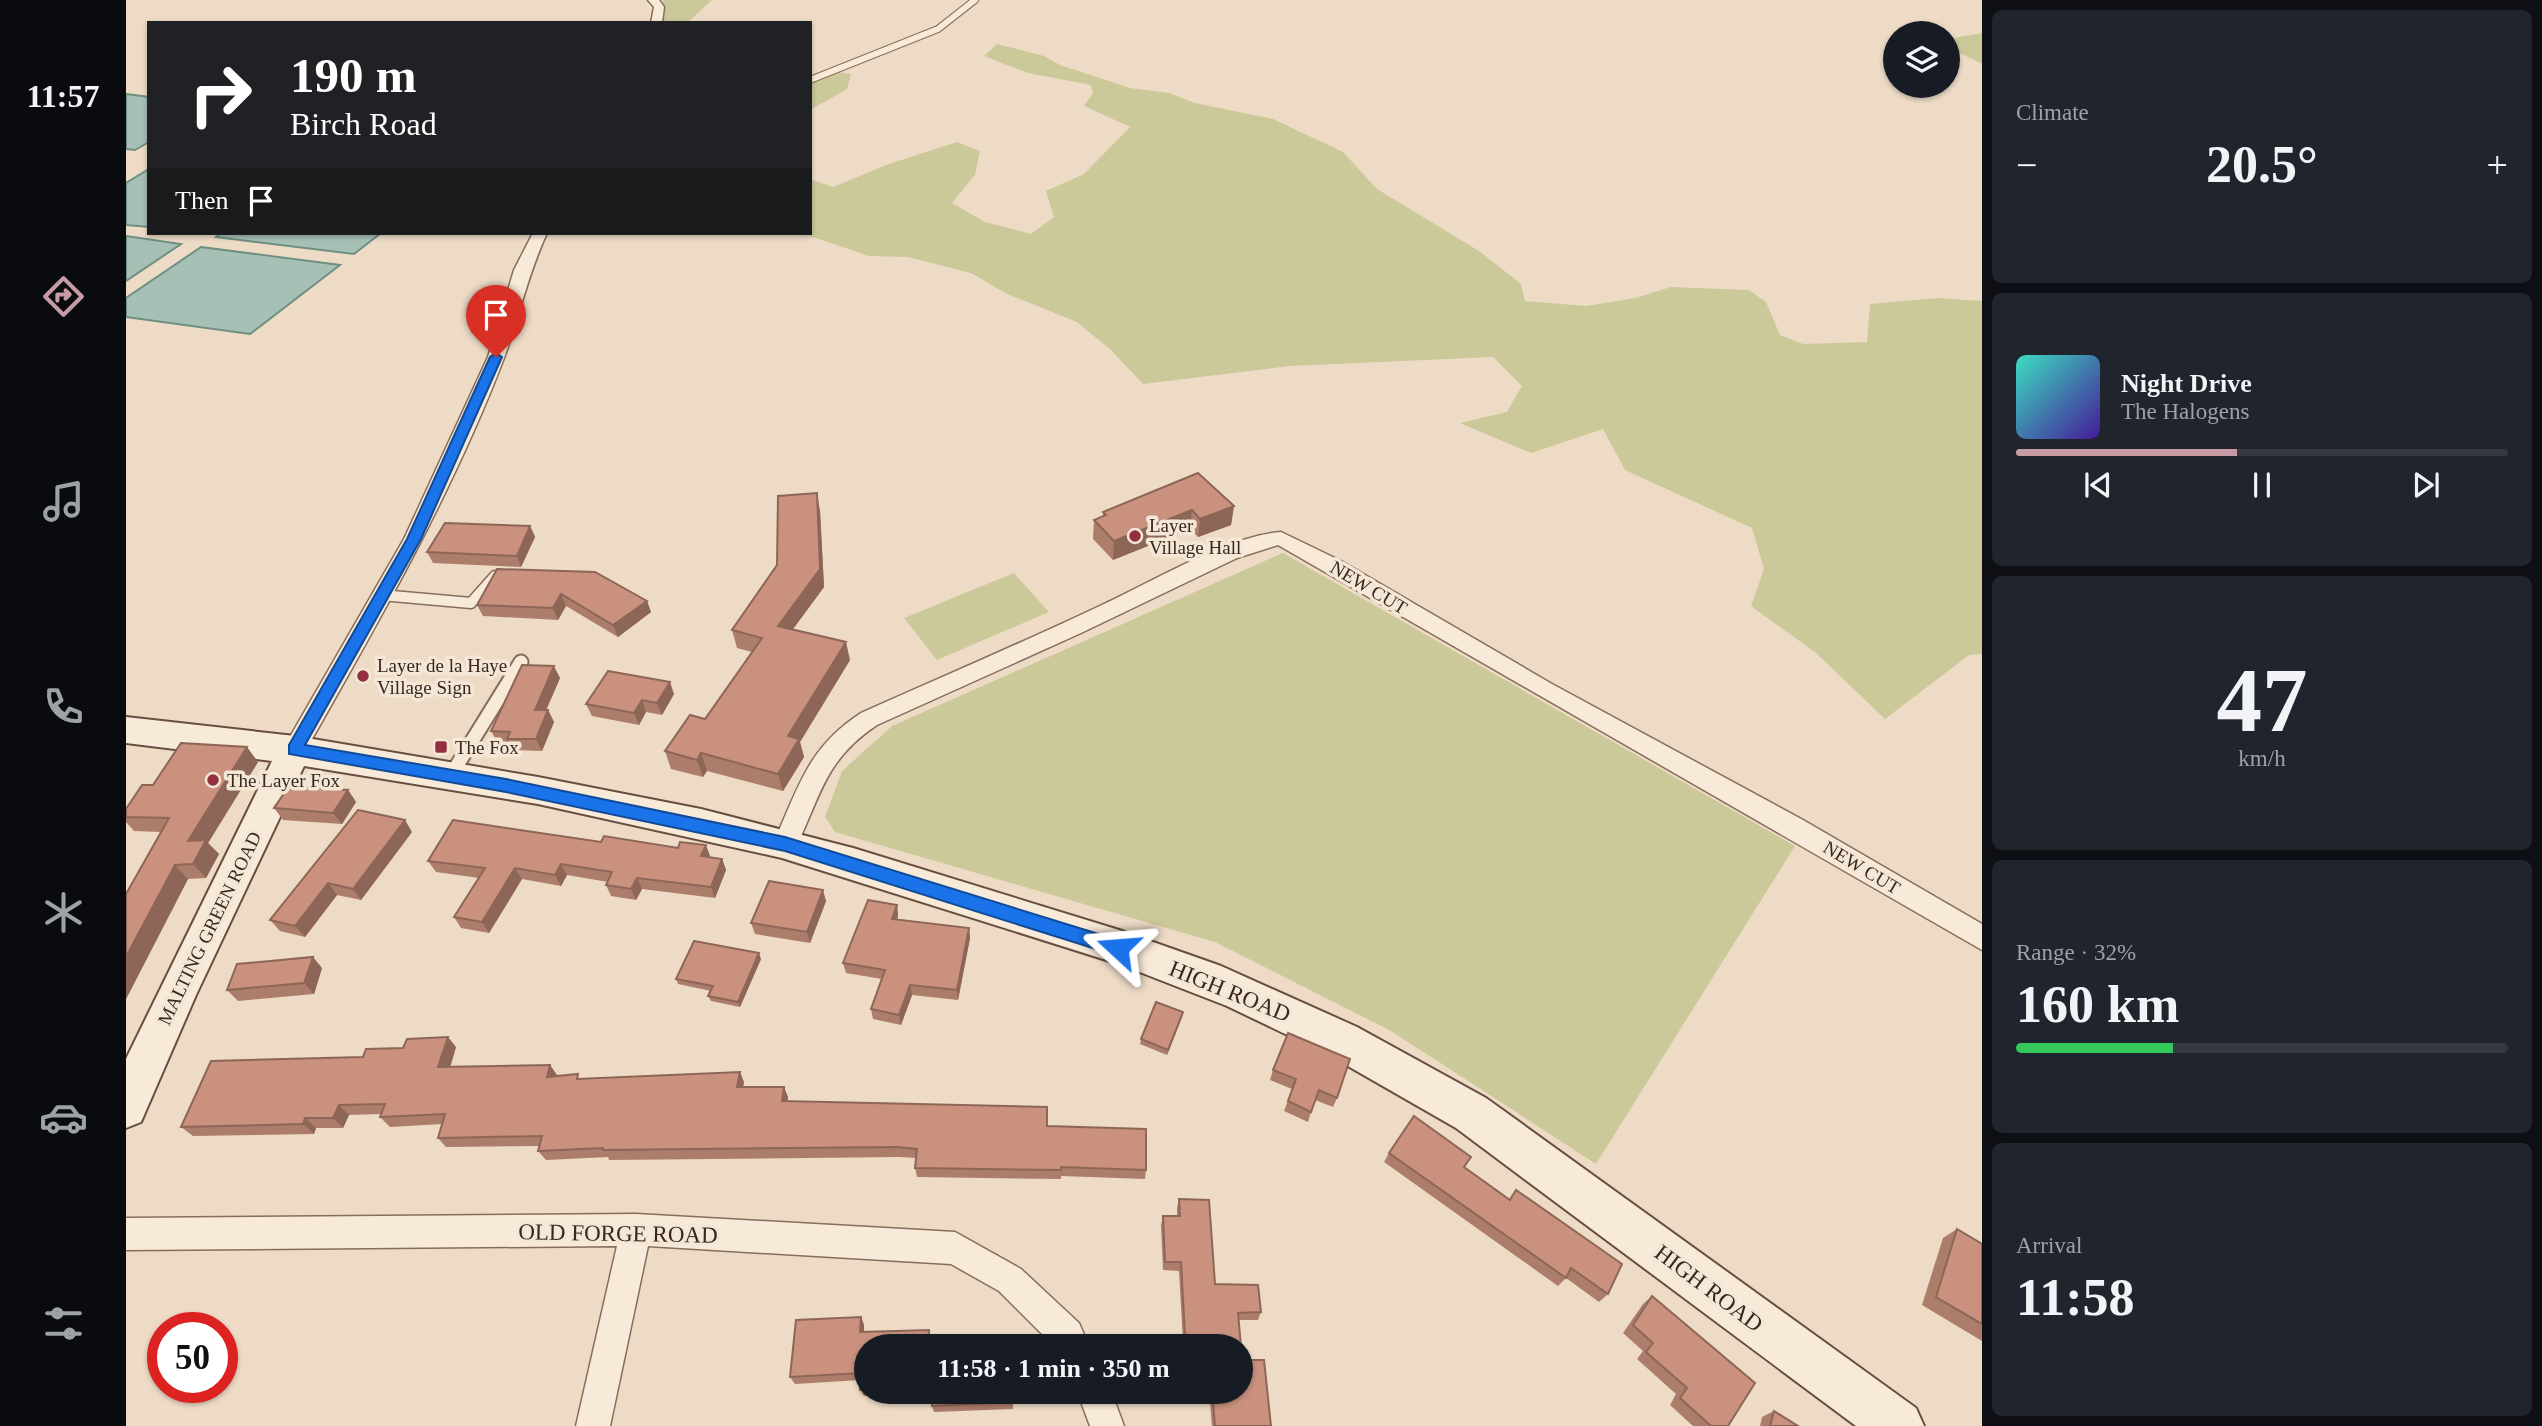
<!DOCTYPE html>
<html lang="en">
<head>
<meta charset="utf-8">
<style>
  body { margin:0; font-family:"Times New Roman",serif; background:#20242c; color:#f1f3f6; height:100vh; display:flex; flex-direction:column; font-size:26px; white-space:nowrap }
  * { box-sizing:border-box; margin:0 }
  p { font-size:23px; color:#9ea1a6 }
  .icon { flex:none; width:38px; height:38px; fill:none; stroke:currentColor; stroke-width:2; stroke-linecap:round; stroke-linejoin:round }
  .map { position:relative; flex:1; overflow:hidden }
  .side { display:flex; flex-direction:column; gap:10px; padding:10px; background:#0d0f14; width:560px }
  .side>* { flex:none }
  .top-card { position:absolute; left:21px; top:21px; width:665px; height:214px; border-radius:0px; box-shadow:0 2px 5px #0004; background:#202124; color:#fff; overflow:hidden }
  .fabs { position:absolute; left:1757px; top:21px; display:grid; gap:14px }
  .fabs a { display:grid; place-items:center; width:77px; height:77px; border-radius:50%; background:#171b24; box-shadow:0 2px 5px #0004; font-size:35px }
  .speed { position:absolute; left:21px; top:1312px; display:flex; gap:14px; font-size:35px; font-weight:700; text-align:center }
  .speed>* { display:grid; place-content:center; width:91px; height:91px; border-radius:50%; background:#171b24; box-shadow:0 2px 5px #0004; line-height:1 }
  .speed .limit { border:10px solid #d22; background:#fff; color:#111 }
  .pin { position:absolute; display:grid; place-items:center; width:60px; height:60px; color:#fff; margin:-72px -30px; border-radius:50% 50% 50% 0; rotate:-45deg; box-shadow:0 0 7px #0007 }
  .pin .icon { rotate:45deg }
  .me { position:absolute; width:77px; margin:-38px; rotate:289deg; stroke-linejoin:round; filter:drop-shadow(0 0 5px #0008) }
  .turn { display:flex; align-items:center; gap:24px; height:147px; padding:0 28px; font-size:32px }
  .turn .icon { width:91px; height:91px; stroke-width:2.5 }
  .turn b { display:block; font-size:49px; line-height:60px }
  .then { display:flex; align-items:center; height:66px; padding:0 28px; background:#0003; gap:14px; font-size:26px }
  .big { font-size:52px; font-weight:600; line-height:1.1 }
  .side .card { flex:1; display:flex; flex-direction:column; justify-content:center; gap:10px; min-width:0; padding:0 24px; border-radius:10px; background:#20242c }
  .side .dial { align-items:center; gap:0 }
  .dial b { font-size:91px; line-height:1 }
  .song { display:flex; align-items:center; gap:21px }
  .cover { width:84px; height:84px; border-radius:10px; background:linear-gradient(135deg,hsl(170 70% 55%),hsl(260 70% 35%)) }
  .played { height:7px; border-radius:4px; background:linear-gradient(90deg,#c79ba4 45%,#363941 45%) }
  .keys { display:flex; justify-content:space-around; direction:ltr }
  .heat { display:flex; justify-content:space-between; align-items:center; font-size:38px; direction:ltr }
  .charge { height:10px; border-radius:5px; background:linear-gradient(90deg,#34c759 32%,#363941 0) }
  .trip { position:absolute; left:728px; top:1334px; width:399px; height:70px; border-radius:35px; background:#171b24; box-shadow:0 2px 5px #0004; font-weight:600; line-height:70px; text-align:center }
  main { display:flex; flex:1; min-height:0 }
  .tab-bar { display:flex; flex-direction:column; width:126px; justify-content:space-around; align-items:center; background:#090b0e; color:#9ea1a6 }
  .tab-bar .icon { width:49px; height:49px }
  .tab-bar .on { color:#c79ba4 }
  .tab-bar b { font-size:32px; color:#f1f3f6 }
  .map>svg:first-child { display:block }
</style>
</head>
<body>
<main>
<nav class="tab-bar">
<b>11:57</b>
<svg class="icon on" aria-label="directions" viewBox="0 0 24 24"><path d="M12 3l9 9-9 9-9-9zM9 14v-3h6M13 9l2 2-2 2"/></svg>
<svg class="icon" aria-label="music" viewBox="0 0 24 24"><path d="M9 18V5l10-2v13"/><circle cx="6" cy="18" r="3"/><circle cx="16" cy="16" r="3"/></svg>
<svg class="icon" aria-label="phone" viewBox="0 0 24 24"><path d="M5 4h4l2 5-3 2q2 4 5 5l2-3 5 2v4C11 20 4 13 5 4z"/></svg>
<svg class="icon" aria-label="climate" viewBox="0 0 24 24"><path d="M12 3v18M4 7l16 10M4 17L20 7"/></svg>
<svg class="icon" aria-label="car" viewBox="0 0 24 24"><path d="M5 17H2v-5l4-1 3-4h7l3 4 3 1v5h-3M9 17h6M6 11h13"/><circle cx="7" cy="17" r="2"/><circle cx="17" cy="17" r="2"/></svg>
<svg class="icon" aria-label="filters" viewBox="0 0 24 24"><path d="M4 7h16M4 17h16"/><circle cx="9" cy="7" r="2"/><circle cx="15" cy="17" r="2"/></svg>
</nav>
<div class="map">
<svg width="1856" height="1426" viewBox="0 0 1856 1426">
  <rect width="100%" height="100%" fill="#eddbc6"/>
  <!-- green -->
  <g fill="#cbc99a">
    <polygon points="537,0 586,0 561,23 535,23"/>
    <polygon points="1856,33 1856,64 1830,51 1828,38"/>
    <polygon points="871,44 918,56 934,65 1004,88 1043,93 1069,103 1147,119 1217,152 1251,189 1353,251 1395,284 1399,301 1460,306 1509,298 1545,287 1623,290 1640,302 1654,335 1677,344 1741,342 1744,304 1812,298 1856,301 1856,654 1843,655 1759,719 1690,653 1625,606 1638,569 1626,528 1499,470 1477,429 1405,453 1334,423 1381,412 1396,386 1367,357 1164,366 1017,384 985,350 951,322 879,293 845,273 782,257 743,256 675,233 684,233 684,179 707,187 760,165 831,142 854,151 849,175 826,203 859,222 905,234 928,217 920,191 958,174 1004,127 958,106 967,93 965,85 902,73 858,56"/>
    <polygon points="698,70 725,74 721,89 684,110 684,76"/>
    <polygon points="1157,553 1669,846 1470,1164 1265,1031 1089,942 709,832 699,817 716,771 766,726"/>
    <polygon points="888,573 923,612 811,660 778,618"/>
  </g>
  <!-- water -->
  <g fill="#a7c0b5" stroke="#6e8f82" stroke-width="2">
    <polygon points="0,94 23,97 23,142 9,150 0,149"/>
    <polygon points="23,169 23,227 0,225 0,183"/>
    <polygon points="95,233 255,233 228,254 90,237"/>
    <polygon points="0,236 55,244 0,281"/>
    <polygon points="75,247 214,265 124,334 0,317 0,298"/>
  </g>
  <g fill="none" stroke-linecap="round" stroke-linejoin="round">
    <defs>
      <polyline id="lane-far2" points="684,80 812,29 849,0"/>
      <polyline id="lane-far1" points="255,595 345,603 369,576"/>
      <polyline id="lane" points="325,775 395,662"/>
      <g id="street">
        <polygon points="522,0 533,0 538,7 536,23 525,23 528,7"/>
        <path d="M407,233H421C401,276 394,315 378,358C325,497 250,626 177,755L169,758L161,755L157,749L278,539L362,357L388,270Z"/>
        <path d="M1155,532L1215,561L1426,684L1677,820L1856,924V950L1152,545L1111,558L955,633L751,725C697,761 695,797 668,851L659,854L650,851L647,844C672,789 681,748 735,713C816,677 898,642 978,604C1028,581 1102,536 1155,532Z"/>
        <polygon points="510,1214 829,1232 895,1269 953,1323 963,1346 928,1346 873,1291 825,1264 522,1246 484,1426 450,1426 491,1246 0,1250 0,1218"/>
        <polygon points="951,1391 985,1391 998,1426 964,1426"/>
      </g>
      <polygon id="secondary" points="0,717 169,736 412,777 575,809 727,848 993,930 1095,966 1231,1027 1360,1098 1790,1408 1798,1426 1730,1426 1330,1128 1201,1054 1101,1006 993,964 656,858 412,804 178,766 70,995 15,1122 0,1128 0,1059 146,761 0,743"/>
    </defs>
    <!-- lane-far2 casing -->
    <use href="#lane-far2" stroke="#876d5c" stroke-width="8"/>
    <!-- lane-far1 casing -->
    <use href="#lane-far1" stroke="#876d5c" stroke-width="13"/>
    <!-- lane casing -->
    <use href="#lane" stroke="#876d5c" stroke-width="17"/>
    <!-- street casing -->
    <use href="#street" stroke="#876d5c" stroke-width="3"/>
    <!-- secondary casing -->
    <use href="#secondary" stroke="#694e40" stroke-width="4"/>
    <!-- lane-far2 -->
    <use href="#lane-far2" stroke="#f8ead9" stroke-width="6"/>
    <!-- lane-far1 -->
    <use href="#lane-far1" stroke="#f8ead9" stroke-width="10"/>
    <!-- lane -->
    <use href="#lane" stroke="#f8ead9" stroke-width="13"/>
    <!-- street -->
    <use href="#street" fill="#f8ead9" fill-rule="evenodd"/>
    <!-- secondary -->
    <use href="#secondary" fill="#f8ead9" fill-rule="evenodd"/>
  </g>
  <!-- wall -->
  <g fill="#ad7d6c">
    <polygon points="1108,506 1105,525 1072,537 1064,529 987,560 967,539 968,520 977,516 977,512"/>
    <polygon points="694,511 698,587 667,629 724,660 674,742 678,757 657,791 581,771 577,777 545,769 539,751 579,719 626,652 611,648 606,630"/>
    <polygon points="404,526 409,537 395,567 307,563 301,552"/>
    <polygon points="371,569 521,601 525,612 492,637 440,606 432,620 357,616 351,605"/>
    <polygon points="434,678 420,710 422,710 428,722 416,751 387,750 384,744 372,743 365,731"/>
    <polygon points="548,694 536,715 520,712 513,725 466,716 460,704"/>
    <polygon points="132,762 82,843 93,854 80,878 62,879 0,999 0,894 35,832 8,831 0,822 0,817 27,785"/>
    <polygon points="222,790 230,802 216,824 157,820 148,808"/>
    <polygon points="286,832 235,900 211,895 179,937 154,931 144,920"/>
    <polygon points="475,842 596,859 600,870 589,898 516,889 510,900 485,896 480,885 482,882 441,875 435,886 396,879 363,933 335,928 328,917 353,878 310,872 302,861"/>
    <polygon points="700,901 684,943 629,934 625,923"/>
    <polygon points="771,905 772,916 771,919 843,928 844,938 832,1000 786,995 775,1025 747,1019 745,1009 756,979 720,973 717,963"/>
    <polygon points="635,959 614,1007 585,1001 582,996 585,991 552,984 550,979"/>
    <polygon points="196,968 188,994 112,1001 101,990"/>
    <polygon points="1057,1012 1056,1017 1041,1055 1014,1044 1015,1039"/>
    <polygon points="330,1047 324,1067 424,1065 430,1076 455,1079 618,1082 617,1087 662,1097 661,1101 921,1126 1020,1170 1019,1179 935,1176 935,1179 791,1177 789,1168 790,1158 773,1157 483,1160 482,1157 420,1160 412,1151 414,1146 320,1147 312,1138 316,1124 264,1127 254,1117 255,1114 223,1115 217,1128 190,1128 188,1134 67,1136 55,1127 237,1057"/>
    <polygon points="1147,1070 1211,1098 1207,1107 1189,1100 1182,1122 1158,1111 1166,1089 1144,1080"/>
    <polygon points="1263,1153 1338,1167 1383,1199 1390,1190 1482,1294 1473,1302 1440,1278 1432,1286 1258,1162"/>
    <polygon points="1053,1199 1089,1284 1135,1312 1132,1320 1113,1320 1115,1346 1080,1346 1080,1343 1057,1343 1053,1271 1037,1270 1035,1225 1037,1216 1051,1216 1051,1208"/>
    <polygon points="1831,1229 1856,1244 1856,1341 1796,1305 1817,1238"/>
    <polygon points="1526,1296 1602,1426 1567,1426 1544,1405 1550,1394 1511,1359 1517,1351 1497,1333 1517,1304"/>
    <polygon points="735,1317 738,1325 738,1332 805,1338 740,1346 740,1391 887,1391 887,1409 808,1412 806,1406 807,1394 738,1396 734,1390 735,1380 669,1384 664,1377"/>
    <polygon points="1116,1360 1145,1426 1086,1426 1083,1391 1115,1391"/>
    <polygon points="1648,1411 1672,1426 1634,1426 1636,1417"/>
  </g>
  <!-- shaded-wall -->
  <g fill="#8d6658">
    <polygon points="691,493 694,511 698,587 656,644 652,626"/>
    <polygon points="1108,506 1105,525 1072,537 1074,519"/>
    <polygon points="1066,510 1064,529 987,560 988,541"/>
    <polygon points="404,526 409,537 395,567 391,556"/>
    <polygon points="435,594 440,606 432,620 427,608"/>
    <polygon points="521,601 525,612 492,637 487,625"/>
    <polygon points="720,642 724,660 674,742 678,757 657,791 652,774 662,736"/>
    <polygon points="428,666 434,678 415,722 409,710"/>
    <polygon points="544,682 548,694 536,715 531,703"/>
    <polygon points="516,700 520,712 513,725 508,713"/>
    <polygon points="422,710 428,722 416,751 410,739"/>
    <polygon points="121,747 132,762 82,843 93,854 80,878 67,864 62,841"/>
    <polygon points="575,753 581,771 577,777 571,760"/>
    <polygon points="222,790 230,802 216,824 207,813"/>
    <polygon points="279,820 286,832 235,900 227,889"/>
    <polygon points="580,845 584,856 579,867 575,856"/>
    <polygon points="596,859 600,870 589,898 585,887"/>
    <polygon points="435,864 441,875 435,886 429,875"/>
    <polygon points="49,865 62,879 0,999 0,957"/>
    <polygon points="389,868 396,879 363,933 356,922"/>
    <polygon points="511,878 516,889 510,900 505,889"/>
    <polygon points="202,883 211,895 179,937 169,926"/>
    <polygon points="697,890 700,901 684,943 681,932"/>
    <polygon points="771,905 772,916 768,929 766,919"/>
    <polygon points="843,928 844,938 832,1000 831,990"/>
    <polygon points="633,953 635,959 614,1007 612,1002"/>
    <polygon points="187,957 196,968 188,994 178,983"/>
    <polygon points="784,985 786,995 775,1025 773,1015"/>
    <polygon points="1057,1012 1056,1017 1041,1055 1042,1050"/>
    <polygon points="322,1037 330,1047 321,1078 312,1067"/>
    <polygon points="424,1065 431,1075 428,1087 421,1077"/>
    <polygon points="614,1072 618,1082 615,1097 611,1087"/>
    <polygon points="658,1087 662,1097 660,1111 656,1101"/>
    <polygon points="213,1105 223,1115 217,1128 207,1118"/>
    <polygon points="179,1118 190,1128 188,1134 177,1124"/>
    <polygon points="735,1317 738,1325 738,1340 734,1332"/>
    <polygon points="803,1330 805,1338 804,1346 802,1346"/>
  </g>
  <!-- building -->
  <g fill="#c9917e" stroke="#8d6658" stroke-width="2">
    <polygon points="1072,473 1108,506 1074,519 1066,510 988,541 968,520 980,515 977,512"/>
    <polygon points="691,493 694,569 652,626 720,642 662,736 673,739 652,774 575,753 571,760 539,751 564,715 579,719 636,638 606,630 651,565 652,496"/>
    <polygon points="319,523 404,526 391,556 301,552"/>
    <polygon points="371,569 469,572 521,601 487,625 435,594 427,608 351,605"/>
    <polygon points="396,665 428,666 409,710 422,710 410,739 381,739 384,732 365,731"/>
    <polygon points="482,671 544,682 531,703 516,700 508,713 460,704"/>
    <polygon points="55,743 121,747 62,841 80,840 67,864 49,865 0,957 0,894 43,818 0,817 0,809 16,785 27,785"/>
    <polygon points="163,786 222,790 207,813 148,808"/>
    <polygon points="232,810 279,820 227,889 202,883 169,926 144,920"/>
    <polygon points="327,820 475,842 478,836 552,848 554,842 580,845 575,856 596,859 585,887 511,878 505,889 480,885 486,872 435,864 429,875 389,868 356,922 328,917 359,868 302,861"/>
    <polygon points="643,881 697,890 681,932 625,923"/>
    <polygon points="742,900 771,905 766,919 843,928 831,990 784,985 773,1015 745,1009 759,970 717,963"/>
    <polygon points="568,941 633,953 612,1002 582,996 587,986 550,979"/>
    <polygon points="187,957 178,983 101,990 111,964"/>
    <polygon points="1030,1002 1057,1012 1042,1050 1015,1039"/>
    <polygon points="1162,1033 1224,1059 1211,1098 1193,1090 1185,1112 1162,1101 1170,1079 1147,1070"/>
    <polygon points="322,1037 312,1067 424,1065 421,1077 452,1074 451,1079 614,1072 611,1087 658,1087 656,1101 921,1107 921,1126 1020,1129 1020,1170 935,1167 935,1170 789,1168 791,1149 770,1147 477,1150 477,1148 412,1151 416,1136 312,1138 319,1114 254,1117 259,1104 213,1105 207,1118 179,1118 177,1124 55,1127 85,1061 237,1057 240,1049 277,1048 281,1039"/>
    <polygon points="1288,1116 1345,1157 1338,1167 1384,1200 1390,1190 1496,1264 1482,1294 1445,1268 1440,1278 1263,1153"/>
    <polygon points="1053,1199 1083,1200 1089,1284 1132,1285 1135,1312 1112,1313 1115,1346 1083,1346 1082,1335 1059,1336 1055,1262 1039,1262 1037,1216 1054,1216"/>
    <polygon points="1831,1229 1856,1244 1856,1324 1810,1297"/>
    <polygon points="1526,1296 1629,1383 1602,1426 1585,1426 1554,1398 1561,1388 1520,1352 1527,1343 1507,1325"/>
    <polygon points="735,1317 734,1332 803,1330 802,1346 740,1346 740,1389 734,1390 735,1373 664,1377 670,1320"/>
    <polygon points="886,1342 886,1346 808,1346"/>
    <polygon points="1115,1348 1116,1360 1138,1360 1145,1426 1089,1426 1086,1391 1115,1391"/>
    <polygon points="807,1391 886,1391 886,1402 806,1406"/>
    <polygon points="1648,1411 1672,1426 1644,1426"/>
  </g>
  <!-- route -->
  <polygon fill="#1a73e8" stroke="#114b97" stroke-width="2" points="370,353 376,357 295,539 179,745 380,779 659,837 992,940 999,942 1002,948 999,954 992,956 659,851 380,792 163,754 163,745 281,539 364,357"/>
  <!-- markers -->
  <g fill="#942f3f" stroke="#f4e7d6" stroke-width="2.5">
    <circle cx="1009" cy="536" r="7"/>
    <circle cx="237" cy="676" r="7"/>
    <rect x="308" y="740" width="14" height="14" rx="3.5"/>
    <circle cx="87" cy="780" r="7"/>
  </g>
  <g text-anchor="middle" stroke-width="7" stroke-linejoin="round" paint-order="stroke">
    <!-- poi labels -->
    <g font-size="19" fill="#382820" stroke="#f4e7d6" text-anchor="start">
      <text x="1023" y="532">Layer<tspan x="1023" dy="22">Village Hall</tspan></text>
      <text x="251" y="672">Layer de la Haye<tspan x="251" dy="22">Village Sign</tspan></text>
      <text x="329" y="754">The Fox</text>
      <text x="101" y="787">The Layer Fox</text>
    </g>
    <!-- street labels -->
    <g font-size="19" fill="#382820" stroke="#f4e7d6">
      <text transform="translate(1243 587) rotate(31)" y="7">NEW CUT</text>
      <text transform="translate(1736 867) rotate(31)" y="7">NEW CUT</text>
      <text transform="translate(83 928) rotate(-64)" y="7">MALTING GREEN ROAD</text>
    </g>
    <!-- near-street labels -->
    <g font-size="23" fill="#382820" stroke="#f4e7d6">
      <text transform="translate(1104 991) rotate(22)" y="8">HIGH ROAD</text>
      <text transform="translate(492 1233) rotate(1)" y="8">OLD FORGE ROAD</text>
      <text transform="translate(1583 1288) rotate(37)" y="8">HIGH ROAD</text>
    </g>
  </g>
</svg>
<div class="fabs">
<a><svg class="icon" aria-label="layers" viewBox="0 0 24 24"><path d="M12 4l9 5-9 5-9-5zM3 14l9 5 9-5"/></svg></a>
</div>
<div class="speed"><div class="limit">50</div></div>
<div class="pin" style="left:370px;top:357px;background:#d93025"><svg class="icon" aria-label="arrive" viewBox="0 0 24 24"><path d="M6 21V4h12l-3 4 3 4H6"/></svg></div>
<svg class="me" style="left:992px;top:948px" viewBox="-20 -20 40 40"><path d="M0-17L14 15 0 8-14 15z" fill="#1a73e8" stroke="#fff" stroke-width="4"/></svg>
<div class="trip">11:58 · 1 min · 350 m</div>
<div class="top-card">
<div class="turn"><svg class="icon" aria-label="right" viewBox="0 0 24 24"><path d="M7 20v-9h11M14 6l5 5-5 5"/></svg><div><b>190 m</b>Birch Road</div></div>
<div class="then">Then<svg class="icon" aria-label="arrive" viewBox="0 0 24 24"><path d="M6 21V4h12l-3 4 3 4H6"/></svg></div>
</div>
</div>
<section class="side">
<div class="card"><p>Climate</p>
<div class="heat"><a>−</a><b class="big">20.5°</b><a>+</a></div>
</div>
<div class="card">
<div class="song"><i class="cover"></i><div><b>Night Drive</b><p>The Halogens</p></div></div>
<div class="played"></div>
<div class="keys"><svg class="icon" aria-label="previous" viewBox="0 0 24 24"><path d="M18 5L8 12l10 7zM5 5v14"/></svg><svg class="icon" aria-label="pause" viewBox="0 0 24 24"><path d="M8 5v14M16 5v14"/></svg><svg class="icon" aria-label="next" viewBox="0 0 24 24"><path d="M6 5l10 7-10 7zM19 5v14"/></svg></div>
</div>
<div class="card dial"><b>47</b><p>km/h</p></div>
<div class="card"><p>Range · 32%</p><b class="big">160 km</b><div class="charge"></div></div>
<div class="card"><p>Arrival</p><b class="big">11:58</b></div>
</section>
</main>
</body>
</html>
